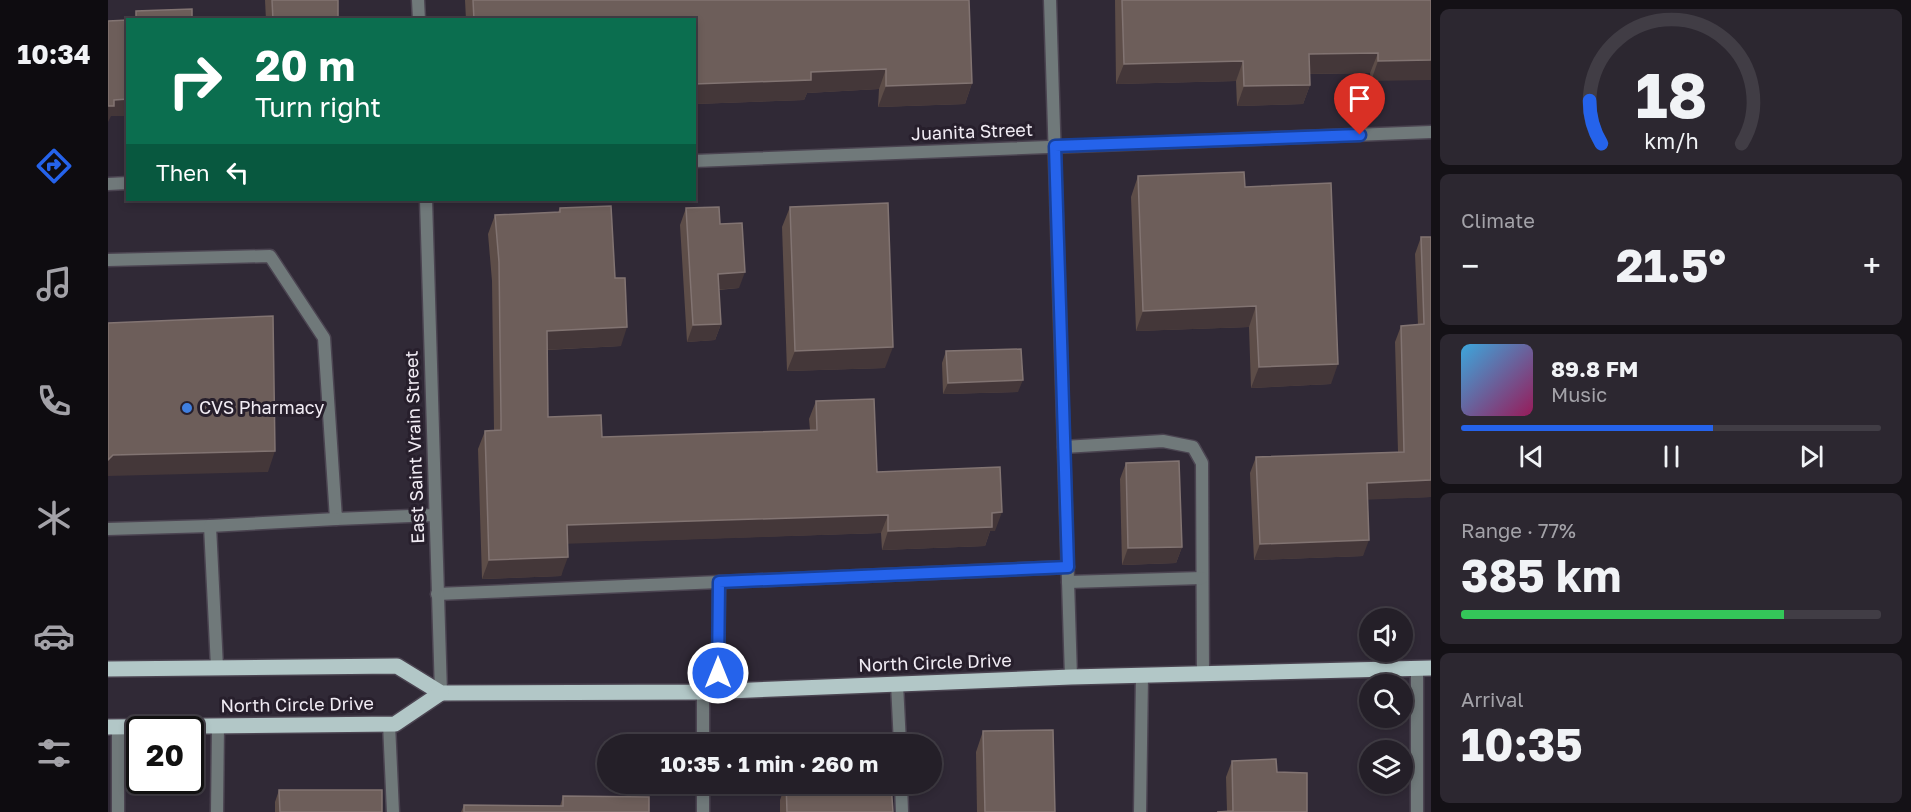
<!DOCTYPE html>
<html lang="en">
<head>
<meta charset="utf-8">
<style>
  body { margin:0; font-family:"Golos Text",sans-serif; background:#2c2730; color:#f1f3f6; height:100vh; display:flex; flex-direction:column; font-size:22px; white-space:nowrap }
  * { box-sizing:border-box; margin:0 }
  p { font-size:20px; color:#a3a2a8 }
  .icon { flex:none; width:33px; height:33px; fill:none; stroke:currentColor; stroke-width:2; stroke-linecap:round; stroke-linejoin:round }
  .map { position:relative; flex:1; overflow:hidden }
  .sheet { display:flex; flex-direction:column; gap:9px; padding:9px; background:#141116; width:480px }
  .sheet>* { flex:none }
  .hud { position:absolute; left:18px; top:18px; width:570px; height:183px; border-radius:0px; box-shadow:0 3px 9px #0003,0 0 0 2px #413d45; background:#0b6e4f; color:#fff; overflow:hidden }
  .fabs { position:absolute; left:1251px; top:608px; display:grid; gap:12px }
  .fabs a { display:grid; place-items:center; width:54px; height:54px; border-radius:50%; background:#241f28; box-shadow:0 3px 9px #0003,0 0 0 2px #413d45; font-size:30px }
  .speed { position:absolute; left:18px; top:716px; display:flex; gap:12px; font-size:30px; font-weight:700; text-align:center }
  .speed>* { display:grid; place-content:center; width:78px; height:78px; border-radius:50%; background:#241f28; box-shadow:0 3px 9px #0003,0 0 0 2px #413d45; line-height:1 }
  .speed .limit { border:3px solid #111; border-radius:9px; background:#fff; color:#111 }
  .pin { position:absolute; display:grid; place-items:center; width:51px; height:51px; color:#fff; margin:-62px -26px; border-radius:50% 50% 50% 0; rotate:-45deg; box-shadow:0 0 6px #0007 }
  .pin .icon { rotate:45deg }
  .me { position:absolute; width:66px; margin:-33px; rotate:0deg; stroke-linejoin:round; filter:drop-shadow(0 0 4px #0008) }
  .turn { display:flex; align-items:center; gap:21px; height:126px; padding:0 30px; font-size:27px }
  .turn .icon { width:78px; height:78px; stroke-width:2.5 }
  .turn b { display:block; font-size:42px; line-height:51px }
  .then { display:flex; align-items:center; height:57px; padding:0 30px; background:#0003; gap:12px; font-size:22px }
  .big { font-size:45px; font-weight:700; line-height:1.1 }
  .sheet .card { flex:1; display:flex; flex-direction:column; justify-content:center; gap:9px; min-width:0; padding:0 21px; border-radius:9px; background:#2c2730 }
  .sheet .dial { align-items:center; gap:0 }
  .dial svg { height:156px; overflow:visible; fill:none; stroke:#413d45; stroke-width:7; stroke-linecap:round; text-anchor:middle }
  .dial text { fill:#f1f3f6; stroke:none }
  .song { display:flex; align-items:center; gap:18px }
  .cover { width:72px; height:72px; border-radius:9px; background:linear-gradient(135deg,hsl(200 70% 55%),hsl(330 70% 35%)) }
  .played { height:6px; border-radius:3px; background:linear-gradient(90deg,#2563eb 60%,#413d45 60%) }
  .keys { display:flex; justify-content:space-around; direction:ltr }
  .heat { display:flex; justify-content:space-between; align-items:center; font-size:33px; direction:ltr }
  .charge { height:9px; border-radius:4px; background:linear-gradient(90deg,#34c759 77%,#413d45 0) }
  .trip { position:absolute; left:489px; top:734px; width:345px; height:60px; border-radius:30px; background:#241f28; box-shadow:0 3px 9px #0003,0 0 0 2px #413d45; font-weight:700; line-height:60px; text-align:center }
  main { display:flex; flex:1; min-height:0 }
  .menu { display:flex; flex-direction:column; width:108px; justify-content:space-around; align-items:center; background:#0e0c10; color:#a3a2a8 }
  .menu .icon { width:42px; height:42px }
  .menu .current { color:#2563eb }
  .menu b { font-size:27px; color:#f1f3f6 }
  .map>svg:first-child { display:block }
</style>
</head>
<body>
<main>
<nav class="menu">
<b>10:34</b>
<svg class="icon current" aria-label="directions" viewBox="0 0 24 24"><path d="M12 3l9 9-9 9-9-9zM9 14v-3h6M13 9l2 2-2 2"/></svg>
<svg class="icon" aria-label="music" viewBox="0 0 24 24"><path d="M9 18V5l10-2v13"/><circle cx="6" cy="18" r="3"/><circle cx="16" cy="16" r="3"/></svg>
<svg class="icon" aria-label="phone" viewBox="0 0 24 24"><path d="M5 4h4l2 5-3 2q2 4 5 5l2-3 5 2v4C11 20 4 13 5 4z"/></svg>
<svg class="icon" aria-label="climate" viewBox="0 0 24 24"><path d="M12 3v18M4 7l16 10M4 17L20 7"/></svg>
<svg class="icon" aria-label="car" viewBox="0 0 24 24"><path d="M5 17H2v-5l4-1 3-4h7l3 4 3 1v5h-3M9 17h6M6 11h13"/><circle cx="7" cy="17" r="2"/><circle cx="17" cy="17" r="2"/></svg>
<svg class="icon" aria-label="filters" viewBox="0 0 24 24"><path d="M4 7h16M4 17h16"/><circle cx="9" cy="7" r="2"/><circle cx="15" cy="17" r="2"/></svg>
</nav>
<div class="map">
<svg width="1323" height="812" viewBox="0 0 1323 812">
  <rect width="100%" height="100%" fill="#302936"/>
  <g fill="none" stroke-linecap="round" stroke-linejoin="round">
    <defs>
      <g id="lane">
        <polyline points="0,260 162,256 216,338 228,519 327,515"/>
        <polyline points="956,447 1055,441 1085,447 1094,463 1095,674"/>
        <polyline points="0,529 102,526"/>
        <polyline points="960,582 1094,578"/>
        <polyline points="329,594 611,582"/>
        <polyline points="109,667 102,526 228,519"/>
        <polyline points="789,684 792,744"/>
        <polyline points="610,691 611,582 960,567"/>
        <polyline points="281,724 285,812"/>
        <polyline points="10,727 10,812"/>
        <polyline points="793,783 794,812"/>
      </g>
      <g id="street">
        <polyline points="310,0 311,20"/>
        <polyline points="942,0 963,677"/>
        <polyline points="586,161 1323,132"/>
        <polyline points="0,184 20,183"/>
        <polyline points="318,200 333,693"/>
        <polyline points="595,692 595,744"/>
        <polyline points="595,783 595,812"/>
        <polyline points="109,812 110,725"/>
        <polyline points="1032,812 1034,676"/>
        <polyline points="1309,812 1309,669"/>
      </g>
      <g id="primary">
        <polyline points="0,669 289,666 333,693 595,692 963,677 1323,668"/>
        <polyline points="0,727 287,724 333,693"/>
      </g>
    </defs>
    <!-- lane casing -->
    <use href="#lane" stroke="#4b4451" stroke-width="15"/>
    <!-- street casing -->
    <use href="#street" stroke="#4b4451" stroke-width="15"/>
    <!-- primary casing -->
    <use href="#primary" stroke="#4b4451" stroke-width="18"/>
    <!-- lane -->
    <use href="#lane" stroke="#70797a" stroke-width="12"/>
    <!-- street -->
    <use href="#street" stroke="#70797a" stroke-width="12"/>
    <!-- primary -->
    <use href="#primary" stroke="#b2c7c7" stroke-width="15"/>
  </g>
  <!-- wall -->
  <g fill="#5d4d48">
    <polygon points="157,0 230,0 230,20 158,20"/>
    <polygon points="357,0 861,0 864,83 857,104 770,107 771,89 699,93 696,100 586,104 586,20 358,20"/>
    <polygon points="1007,0 1323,0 1263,81 1262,73 1202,74 1202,85 1195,104 1129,106 1128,81 1008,84"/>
    <polygon points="1030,176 1137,187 1223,384 1143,388 1141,327 1028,331 1023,197"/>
    <polygon points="682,207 777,368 679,371 674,227"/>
    <polygon points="452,208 507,278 513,346 439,350 440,417 494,437 702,430 701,419 708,401 769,472 887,531 882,531 877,546 774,550 773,533 460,543 453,576 374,579 370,449 377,431 386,430 384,281 380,234 387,215 450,212"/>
    <polygon points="578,208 612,224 631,288 611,290 613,324 607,340 579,342 572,225"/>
    <polygon points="1313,237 1323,237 1323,497 1260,499 1255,556 1146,560 1142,473 1148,457 1290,452 1287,342 1293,326 1310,325 1307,254"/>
    <polygon points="838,351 910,392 835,394 834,363"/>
    <polygon points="1018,463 1074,547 1068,563 1014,565 1012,479"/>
    <polygon points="875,731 947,812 869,812 868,752"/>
    <polygon points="1124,761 1169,772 1199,812 1119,811 1118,777"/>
    <polygon points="678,783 785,812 672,812 672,800"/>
    <polygon points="171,790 274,812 167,812 167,802"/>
    <polygon points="455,796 541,812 353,812 356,805 452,806"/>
  </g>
  <!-- shaded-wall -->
  <g fill="#443739">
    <polygon points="1270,53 1262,73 1194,74 1201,54"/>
    <polygon points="1323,60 1323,80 1263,81 1270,61"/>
    <polygon points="1135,61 1128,81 1008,84 1016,64"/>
    <polygon points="778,69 771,89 699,93 696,100 586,104 586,84 703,72"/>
    <polygon points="864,83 857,104 770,107 778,86"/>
    <polygon points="1202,85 1195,104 1129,106 1136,86"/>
    <polygon points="20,99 20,116 3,116 0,122 0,106 6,100"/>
    <polygon points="637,272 631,288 604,290 610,274"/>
    <polygon points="1148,306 1141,327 1028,331 1035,311"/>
    <polygon points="613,324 607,340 579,342 585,325"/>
    <polygon points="519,327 513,346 432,350 439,331"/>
    <polygon points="785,347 777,368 679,371 687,351"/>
    <polygon points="1230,364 1223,384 1143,388 1151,367"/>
    <polygon points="915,380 910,392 835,394 840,383"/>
    <polygon points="167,451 160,472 0,476 0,460 5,455"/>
    <polygon points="1323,480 1323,497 1253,500 1259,483"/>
    <polygon points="894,512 887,531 882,531 877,546 774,550 780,531 884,513"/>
    <polygon points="780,515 773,533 452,544 459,525"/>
    <polygon points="1261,540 1255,556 1146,560 1152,544"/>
    <polygon points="1074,547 1068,563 1014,565 1020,548"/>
    <polygon points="460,557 453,576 374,579 381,560"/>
  </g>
  <!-- building -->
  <g fill="#6d5e5a" stroke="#827472" stroke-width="1.5">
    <polygon points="164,0 230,0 230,20 165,20"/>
    <polygon points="365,0 861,0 864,83 778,86 778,69 703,72 703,80 586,84 586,20 366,20"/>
    <polygon points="1014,0 1323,0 1323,60 1270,61 1270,53 1201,54 1202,85 1136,86 1135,61 1016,64"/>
    <polygon points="84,9 84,20 28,20 28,11"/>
    <polygon points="20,20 20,99 6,100 6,106 0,106 0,21"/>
    <polygon points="1136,172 1137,187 1223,183 1230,364 1151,367 1148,306 1035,311 1030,176"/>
    <polygon points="780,203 785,347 687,351 682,207"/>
    <polygon points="503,206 507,278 517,278 519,327 439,331 440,417 493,415 494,437 709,430 708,401 766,399 769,472 892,467 894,512 884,513 884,527 780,531 780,515 459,525 460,557 381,560 377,431 393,430 393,418 391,262 387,215 452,212 452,208"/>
    <polygon points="611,207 612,224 634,223 637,272 610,274 613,324 585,325 578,208"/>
    <polygon points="1313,237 1323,237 1323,480 1259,483 1261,540 1152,544 1148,457 1296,452 1293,326 1316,324"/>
    <polygon points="165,316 167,451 5,455 0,460 0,323"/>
    <polygon points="913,349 915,380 840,383 838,351"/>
    <polygon points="1071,461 1074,547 1020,548 1018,463"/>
    <polygon points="945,730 947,812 877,812 875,731"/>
    <polygon points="1168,759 1169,772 1199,773 1199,812 1109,812 1125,811 1124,761"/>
    <polygon points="678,783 783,783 785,812 679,812"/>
    <polygon points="171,790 274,790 274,812 172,812"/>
    <polygon points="455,796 541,797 541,812 356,812 356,805 455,806"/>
  </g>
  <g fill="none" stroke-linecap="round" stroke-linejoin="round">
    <defs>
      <polyline id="route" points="610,673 611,582 960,567 947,146 1252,135"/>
    </defs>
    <!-- route casing -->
    <use href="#route" stroke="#184099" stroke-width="15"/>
    <!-- route -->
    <use href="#route" stroke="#2563eb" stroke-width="10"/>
  </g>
  <!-- markers -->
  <circle fill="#3f7fe0" stroke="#271f2c" stroke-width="2" cx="79" cy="408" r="6"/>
  <g text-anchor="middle" stroke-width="6" stroke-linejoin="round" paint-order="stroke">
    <!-- street labels -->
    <g font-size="18" fill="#f1ecf4" stroke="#271f2c">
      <text transform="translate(864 132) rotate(-2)" y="6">Juanita Street</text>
      <text transform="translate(307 447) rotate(-92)" y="6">East Saint Vrain Street</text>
      <text transform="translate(827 663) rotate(-2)" y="6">North Circle Drive</text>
      <text transform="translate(189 705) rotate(-1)" y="6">North Circle Drive</text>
    </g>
    <!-- poi labels -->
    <g font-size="18" fill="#f1ecf4" stroke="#271f2c" text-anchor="start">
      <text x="91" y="414">CVS Pharmacy</text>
    </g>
  </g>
</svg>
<div class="fabs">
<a><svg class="icon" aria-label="sound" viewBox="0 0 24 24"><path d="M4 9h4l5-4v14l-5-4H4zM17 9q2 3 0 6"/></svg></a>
<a><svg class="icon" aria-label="search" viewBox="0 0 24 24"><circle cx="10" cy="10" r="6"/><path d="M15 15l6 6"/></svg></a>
<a><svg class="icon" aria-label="layers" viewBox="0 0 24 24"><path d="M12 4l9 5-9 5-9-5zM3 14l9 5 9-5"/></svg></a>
</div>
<div class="speed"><div class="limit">20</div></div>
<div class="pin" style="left:1252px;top:135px;background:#d93025"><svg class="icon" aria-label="arrive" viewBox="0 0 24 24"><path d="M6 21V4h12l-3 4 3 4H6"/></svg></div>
<svg class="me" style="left:610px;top:673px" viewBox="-20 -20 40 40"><circle r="17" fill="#2563eb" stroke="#fff" stroke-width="3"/><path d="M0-11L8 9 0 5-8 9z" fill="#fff"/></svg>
<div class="trip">10:35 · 1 min · 260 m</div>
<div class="hud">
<div class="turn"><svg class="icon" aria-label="right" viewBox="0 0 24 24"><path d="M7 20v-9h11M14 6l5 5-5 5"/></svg><div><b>20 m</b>Turn right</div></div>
<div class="then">Then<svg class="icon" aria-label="left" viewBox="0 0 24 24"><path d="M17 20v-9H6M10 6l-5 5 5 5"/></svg></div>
</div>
</div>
<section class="sheet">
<div class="card dial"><svg viewBox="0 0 100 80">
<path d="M14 69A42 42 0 1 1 86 69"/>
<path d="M14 69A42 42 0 0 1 8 47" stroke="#2563eb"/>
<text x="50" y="56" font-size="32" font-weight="700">18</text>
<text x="50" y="72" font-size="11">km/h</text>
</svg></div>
<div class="card"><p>Climate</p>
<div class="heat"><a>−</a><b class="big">21.5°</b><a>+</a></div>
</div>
<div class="card">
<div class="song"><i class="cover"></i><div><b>89.8 FM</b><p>Music</p></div></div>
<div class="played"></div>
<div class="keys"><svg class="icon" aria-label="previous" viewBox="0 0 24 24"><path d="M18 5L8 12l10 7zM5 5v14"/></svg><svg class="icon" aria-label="pause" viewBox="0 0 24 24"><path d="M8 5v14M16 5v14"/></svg><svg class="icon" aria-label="next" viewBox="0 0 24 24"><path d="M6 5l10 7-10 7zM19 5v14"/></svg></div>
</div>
<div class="card"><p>Range · 77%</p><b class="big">385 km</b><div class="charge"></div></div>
<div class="card"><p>Arrival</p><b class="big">10:35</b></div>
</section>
</main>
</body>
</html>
